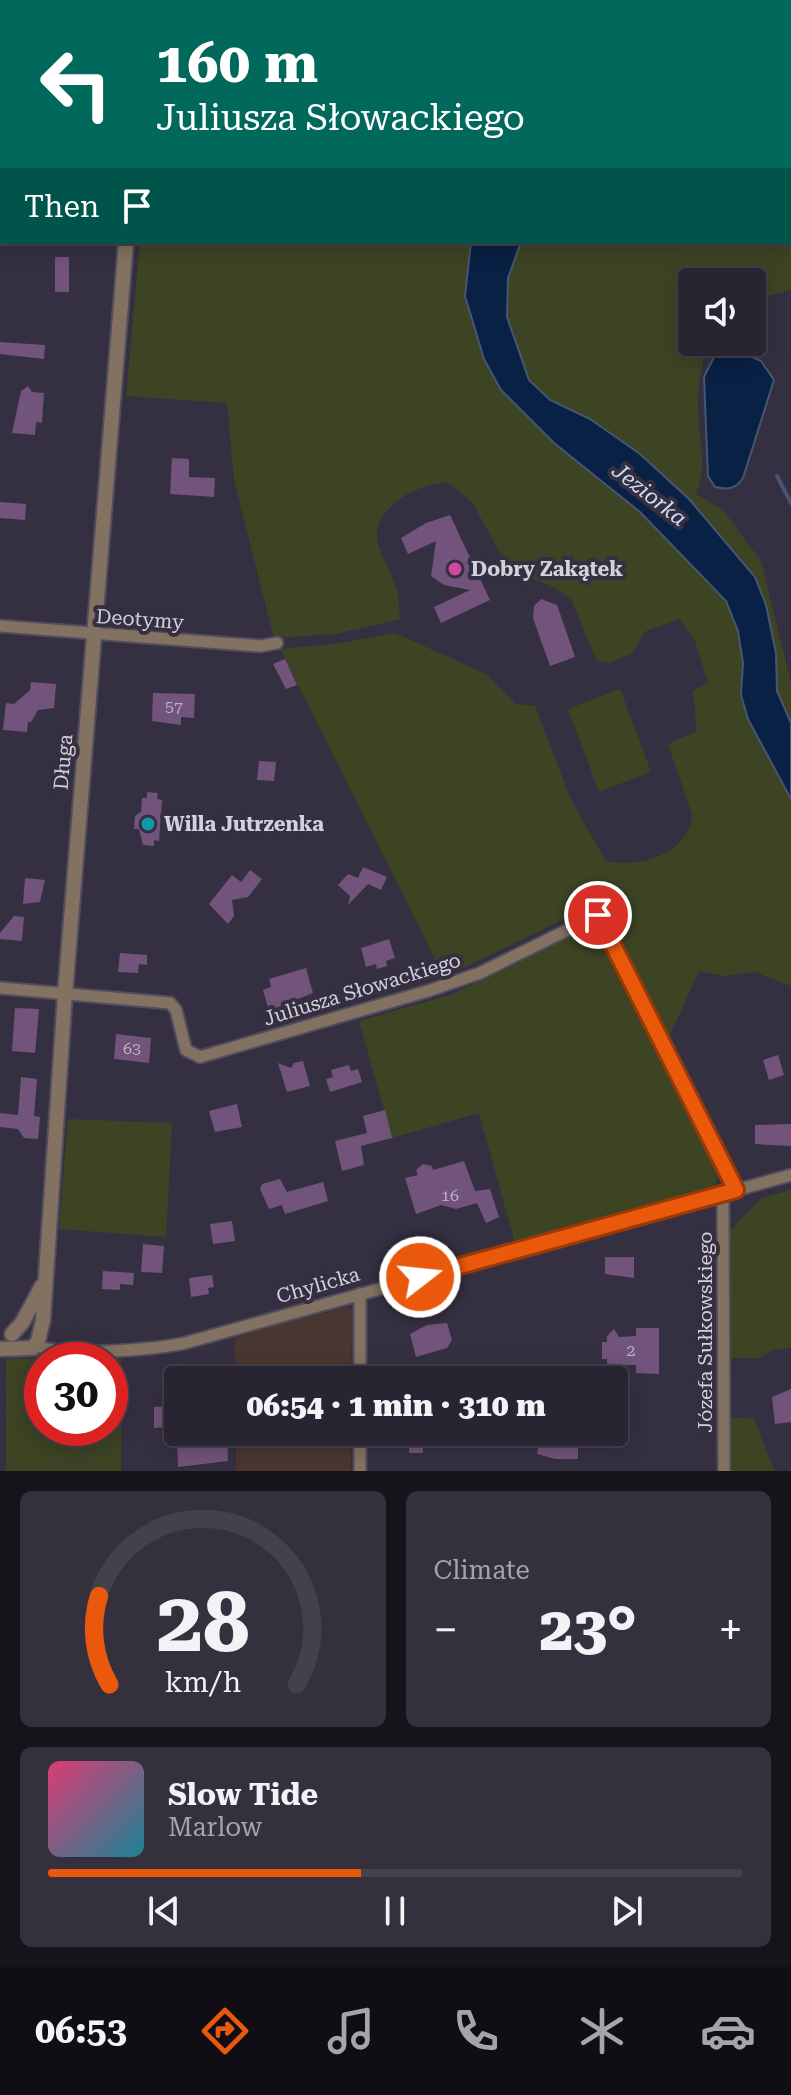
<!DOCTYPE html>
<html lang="en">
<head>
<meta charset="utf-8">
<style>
  body { margin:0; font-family:"Roboto Serif",serif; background:#34303d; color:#f1f3f6; height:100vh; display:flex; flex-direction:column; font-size:30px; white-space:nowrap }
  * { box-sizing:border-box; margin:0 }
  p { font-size:26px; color:#a5a4ab }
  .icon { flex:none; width:44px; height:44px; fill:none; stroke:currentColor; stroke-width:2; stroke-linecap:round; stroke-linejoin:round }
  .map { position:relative; height:1471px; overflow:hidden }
  .drawer { display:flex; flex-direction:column; gap:20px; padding:20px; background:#16141b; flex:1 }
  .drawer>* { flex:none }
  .guide { position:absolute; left:0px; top:0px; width:792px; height:244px; box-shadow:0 4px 20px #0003,0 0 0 2px #44414d; background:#00695c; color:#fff; overflow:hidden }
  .tools { position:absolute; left:678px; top:268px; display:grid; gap:16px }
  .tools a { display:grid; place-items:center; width:88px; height:88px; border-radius:8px; background:#282431; box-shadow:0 4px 20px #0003,0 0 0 2px #44414d; font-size:40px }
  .speed { position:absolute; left:24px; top:1342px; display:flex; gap:16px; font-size:40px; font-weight:700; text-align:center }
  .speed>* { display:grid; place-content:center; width:104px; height:104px; border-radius:50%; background:#282431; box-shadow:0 4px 20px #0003,0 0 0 2px #44414d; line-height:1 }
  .speed .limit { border:12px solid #d22; background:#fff; color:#111 }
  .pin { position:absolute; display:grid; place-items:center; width:68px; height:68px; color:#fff; margin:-34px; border:4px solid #fff; border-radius:50%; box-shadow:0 2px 8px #0007 }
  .me { position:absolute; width:88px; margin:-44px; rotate:74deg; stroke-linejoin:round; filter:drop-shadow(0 0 6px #0008) }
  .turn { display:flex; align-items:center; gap:28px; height:168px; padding:0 24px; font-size:36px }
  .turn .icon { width:104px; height:104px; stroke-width:2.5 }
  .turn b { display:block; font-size:56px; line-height:68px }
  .then { display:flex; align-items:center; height:76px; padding:0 24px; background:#0003; gap:16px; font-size:30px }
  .big { font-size:60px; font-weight:800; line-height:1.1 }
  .drawer .widget { flex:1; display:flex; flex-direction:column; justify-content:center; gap:12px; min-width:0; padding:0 28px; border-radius:12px; background:#34303d }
  .drawer .dial { align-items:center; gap:0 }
  .dial svg { height:208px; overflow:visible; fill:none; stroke:#44414d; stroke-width:7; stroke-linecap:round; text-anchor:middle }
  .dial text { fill:#f1f3f6; stroke:none }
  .song { display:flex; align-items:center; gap:24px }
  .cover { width:96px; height:96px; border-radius:12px; background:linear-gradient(135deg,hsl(340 70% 55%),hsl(190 70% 35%)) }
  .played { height:8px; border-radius:4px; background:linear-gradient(90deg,#ea580c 45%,#44414d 45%) }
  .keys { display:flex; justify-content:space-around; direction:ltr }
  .heat { display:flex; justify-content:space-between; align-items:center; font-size:44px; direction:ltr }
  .drawer .tiles { flex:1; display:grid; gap:20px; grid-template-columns:1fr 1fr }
  .widget:last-child { grid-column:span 2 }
  .trip { position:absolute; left:164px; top:1366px; width:464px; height:80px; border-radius:8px; background:#282431; box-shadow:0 4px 20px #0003,0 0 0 2px #44414d; font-weight:800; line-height:80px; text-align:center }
  .menu { display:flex; height:128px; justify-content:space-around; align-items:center; background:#100e14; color:#a5a4ab }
  .menu .icon { width:56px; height:56px }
  .menu .current { color:#ea580c }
  .menu b { font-size:36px; color:#f1f3f6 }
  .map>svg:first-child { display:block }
</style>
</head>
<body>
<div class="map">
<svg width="791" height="1471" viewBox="0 0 791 1471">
  <rect width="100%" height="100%" fill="#353041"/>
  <!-- education -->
  <g fill="#4a3631">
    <polygon points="346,1307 352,1310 351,1380 235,1380 235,1337"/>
    <rect x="236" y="1432" width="115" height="39"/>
  </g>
  <!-- green -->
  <g fill="#3d4424" fill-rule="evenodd">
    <path d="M791,9V290L752,300V282H692V342H714L707,346C702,364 698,383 698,402C697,432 709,466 696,494L723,510L761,561L791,683V723L777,691L776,652L723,539L640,454L590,419L550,400L529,380L507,317L508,278L521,242H790Z"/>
    <path d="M140,242H471L465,296L484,359L554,443L640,512L726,601L738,631L743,663L741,695L748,719L791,799V986L755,972L723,976L699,971L669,1037L600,902L444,977L280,649L336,644L395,633L486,674L516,704L535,706L572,802L606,861C639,869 690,853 692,815L668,744L697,731L693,691L708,682L695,641L680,619L646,631L631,654L610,663L597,661L571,599L550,585L510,571L472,502L447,482C427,484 410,490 395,503C360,533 385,553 396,588C399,597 399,609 400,619L336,634L274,638L234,480L227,403L126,396Z"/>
    <polygon points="620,689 651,772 599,792 568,709"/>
    <polygon points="585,929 599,931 720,1173 715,1185 515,1243 479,1113 392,1138 359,1021 453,994"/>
    <polygon points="68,1119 172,1123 166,1237 59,1229"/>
    <polygon points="791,1190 791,1348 773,1350 759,1358 730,1358 730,1231 761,1198"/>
    <path d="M121,1358V1471H6V1359ZM42,1360H110V1428H42Z"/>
    <polygon points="731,1417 754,1419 774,1471 731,1471"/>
  </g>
  <!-- water -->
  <g fill="#092144" stroke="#465672" stroke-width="2">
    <polygon points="471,242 521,242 508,278 507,317 529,380 550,400 590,419 640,454 689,499 755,577 766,605 776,653 777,691 791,723 791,799 748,719 741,695 743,663 738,631 726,601 640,512 554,443 501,390 484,359 465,296"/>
    <path d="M737,350L761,361L774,380L743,478C736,489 728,490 715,487L708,476L704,377L714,357Z"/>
  </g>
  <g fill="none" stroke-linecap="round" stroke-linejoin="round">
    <!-- stream -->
    <polyline stroke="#465672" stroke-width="4" points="777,476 791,503"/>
  </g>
  <!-- building -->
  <g fill="#72537b">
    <rect x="55" y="257" width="14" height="35"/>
    <polygon points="0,342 45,345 44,359 0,354"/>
    <polygon points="28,386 32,392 44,393 42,423 36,422 35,435 12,433 21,391"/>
    <polygon points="172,458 189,459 189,477 215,478 214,497 170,494"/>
    <polygon points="0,502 26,504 25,520 0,518"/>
    <polygon points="450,515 490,600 441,623 434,607 470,590 444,585 431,576 436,541 408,554 401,538 426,523"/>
    <polygon points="541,599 557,605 575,657 550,666 533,618 534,606"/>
    <polygon points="285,659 297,685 286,689 273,664"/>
    <polygon points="31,682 56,684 54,708 38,710 31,722 28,722 27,732 3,730 6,703 14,704 30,690"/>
    <polygon points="153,693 195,694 194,718 181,717 181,725 152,721"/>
    <polygon points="259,761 276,762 274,781 257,780"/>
    <polygon points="147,792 158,793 157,799 162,800 159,841 154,840 154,846 143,845 139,829 134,829 135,816 141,812 142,798 147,798"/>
    <polygon points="363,867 387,877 381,890 368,884 348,905 350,896 338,885 348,874 358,878"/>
    <polygon points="250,870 262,879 248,897 232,900 234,916 228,924 209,904 232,875 241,882"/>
    <polygon points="25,878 45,880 40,902 23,904"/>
    <polygon points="14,916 24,917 22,941 0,939 0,933"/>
    <polygon points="389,939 395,958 386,961 387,966 377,969 376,964 366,967 361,948"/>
    <polygon points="120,953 147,955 147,965 139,964 138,973 118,972"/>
    <polygon points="306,968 313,993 269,1011 263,990 271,987 269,979"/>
    <polygon points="15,1008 39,1009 35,1053 12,1051"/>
    <polygon points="116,1034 151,1038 149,1063 114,1059"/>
    <polygon points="778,1055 784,1075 769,1080 763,1060"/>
    <polygon points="303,1061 310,1086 287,1092 278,1063 291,1068 294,1063"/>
    <polygon points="349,1065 351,1071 358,1069 362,1082 330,1092 326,1079 333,1077 331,1070"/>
    <polygon points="21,1077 37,1079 34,1116 40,1117 38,1139 24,1138 18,1129 0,1127 0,1113 18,1115"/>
    <polygon points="237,1104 242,1127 215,1132 209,1111"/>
    <polygon points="385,1110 392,1138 361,1146 364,1165 342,1171 335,1141 367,1133 363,1116"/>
    <polygon points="791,1124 791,1146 755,1144 755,1125"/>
    <polygon points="464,1161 475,1191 490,1189 499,1217 486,1223 477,1203 456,1209 441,1205 416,1214 405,1178 418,1175 416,1170 423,1164 432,1166 433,1170"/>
    <polygon points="280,1179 287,1192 323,1182 328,1201 285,1214 282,1205 269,1209 260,1189 262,1184"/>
    <polygon points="232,1221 235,1241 213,1244 210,1224"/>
    <polygon points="143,1244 164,1246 162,1273 141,1272"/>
    <polygon points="605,1257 634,1257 634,1278 605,1274"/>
    <polygon points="103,1271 134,1273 133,1285 120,1284 120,1290 102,1289"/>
    <polygon points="212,1275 214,1287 208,1288 209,1294 191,1297 189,1278"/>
    <polygon points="447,1323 452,1340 447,1348 416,1357 410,1334 427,1325"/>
    <polygon points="636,1328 659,1328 659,1374 636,1373 636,1365 622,1365 613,1370 607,1364 607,1359 602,1359 602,1342 607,1342 607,1336 614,1329 619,1337 636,1336"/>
    <polygon points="791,1389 791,1422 775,1424 772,1397"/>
    <polygon points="178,1406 178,1426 154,1428 154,1407"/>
    <polygon points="209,1432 227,1432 228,1461 178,1467 177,1444 210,1442"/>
    <polygon points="409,1432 430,1432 430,1445 423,1445 423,1453 409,1453"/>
    <polygon points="541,1433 569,1433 570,1444 578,1444 578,1459 555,1459 537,1454"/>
  </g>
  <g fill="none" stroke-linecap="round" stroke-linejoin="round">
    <defs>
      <g id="minor">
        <polyline points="0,192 2,192"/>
        <polyline points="0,626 261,646 277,643"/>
        <polyline points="0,988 170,1003 176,1010 186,1050 200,1057 428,991 480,973 598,915 736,1190"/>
        <polyline points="723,1193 724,1471"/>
        <path d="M36,1345C60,1358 156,1349 185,1343L791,1175"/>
        <polyline points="360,1380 360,1294"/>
        <polyline points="360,1471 360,1432"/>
      </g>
      <g id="tertiary">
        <polyline points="146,2 146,0"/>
        <polyline points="12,1334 22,1323 42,1286"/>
        <polyline points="0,1349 33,1348 38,1341 43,1320 65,994 126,242"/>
      </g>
    </defs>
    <!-- minor casing -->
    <use href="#minor" stroke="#514d5d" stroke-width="15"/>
    <!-- tertiary casing -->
    <use href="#tertiary" stroke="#514d5d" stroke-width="18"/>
    <!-- minor -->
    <use href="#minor" stroke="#837161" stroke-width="11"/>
    <!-- tertiary -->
    <use href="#tertiary" stroke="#837161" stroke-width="14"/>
  </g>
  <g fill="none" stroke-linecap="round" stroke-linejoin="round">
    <defs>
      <polyline id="route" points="420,1277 736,1190 598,915"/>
    </defs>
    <!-- route casing -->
    <use href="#route" stroke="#983908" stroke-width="20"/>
    <!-- route -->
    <use href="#route" stroke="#ea580c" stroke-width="14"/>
  </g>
  <!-- markers -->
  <circle fill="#d1479c" stroke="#353041" stroke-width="3" cx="455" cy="569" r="8"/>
  <circle fill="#0f9aa8" stroke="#353041" stroke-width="3" cx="148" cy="824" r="8"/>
  <g text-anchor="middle" stroke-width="8" stroke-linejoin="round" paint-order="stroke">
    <!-- number labels -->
    <g font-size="16" fill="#bbb2c4">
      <text x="174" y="712">57</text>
      <text x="132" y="1054">63</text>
      <text x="450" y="1201">16</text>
      <text x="631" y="1356">2</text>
    </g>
    <!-- poi labels -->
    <g font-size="20" font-weight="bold" fill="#d3d1dc" stroke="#353041" text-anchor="start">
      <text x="471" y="576">Dobry Zakątek</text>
      <text x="164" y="831">Willa Jutrzenka</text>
    </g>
    <!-- street labels -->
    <g font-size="20" fill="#d3d1dc" stroke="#353041">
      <text transform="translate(140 619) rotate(4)" y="7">Deotymy</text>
      <text transform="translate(63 762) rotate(-85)" y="7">Długa</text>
      <text transform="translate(362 989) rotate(-17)" y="7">Juliusza Słowackiego</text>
      <text transform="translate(318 1285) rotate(-16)" y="7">Chylicka</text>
      <text transform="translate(705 1332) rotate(-90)" y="7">Józefa Sułkowskiego</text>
    </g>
    <!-- water labels -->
    <g font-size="22" font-style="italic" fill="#cbddf7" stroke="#353041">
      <text transform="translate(650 494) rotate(38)" y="8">Jeziorka</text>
    </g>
  </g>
</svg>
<div class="tools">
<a><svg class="icon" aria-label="sound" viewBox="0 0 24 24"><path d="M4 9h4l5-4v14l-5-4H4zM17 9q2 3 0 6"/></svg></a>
</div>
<div class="speed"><div class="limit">30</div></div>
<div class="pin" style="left:598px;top:915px;background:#d93025"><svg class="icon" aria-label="arrive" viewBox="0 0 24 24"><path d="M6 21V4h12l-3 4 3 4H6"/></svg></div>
<svg class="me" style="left:420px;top:1277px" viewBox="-20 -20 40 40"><circle r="17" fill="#ea580c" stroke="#fff" stroke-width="3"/><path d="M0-11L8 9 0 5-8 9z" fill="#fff"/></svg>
<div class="trip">06:54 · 1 min · 310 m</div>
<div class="guide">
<div class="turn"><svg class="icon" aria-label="left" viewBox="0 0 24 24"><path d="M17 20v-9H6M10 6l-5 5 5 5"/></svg><div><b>160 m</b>Juliusza Słowackiego</div></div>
<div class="then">Then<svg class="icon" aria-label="arrive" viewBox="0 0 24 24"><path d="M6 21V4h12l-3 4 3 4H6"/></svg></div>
</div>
</div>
<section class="drawer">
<div class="tiles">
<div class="widget dial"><svg viewBox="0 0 100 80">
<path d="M14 69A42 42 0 1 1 86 69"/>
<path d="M14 69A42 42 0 0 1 10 35" stroke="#ea580c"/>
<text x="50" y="56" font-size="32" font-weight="700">28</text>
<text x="50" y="72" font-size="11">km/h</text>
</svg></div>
<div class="widget"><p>Climate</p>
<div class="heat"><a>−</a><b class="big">23°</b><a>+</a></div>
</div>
<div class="widget">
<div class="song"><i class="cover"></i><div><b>Slow Tide</b><p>Marlow</p></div></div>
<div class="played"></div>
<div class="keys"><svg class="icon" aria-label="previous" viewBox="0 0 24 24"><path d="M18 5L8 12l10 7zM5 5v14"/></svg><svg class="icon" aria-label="pause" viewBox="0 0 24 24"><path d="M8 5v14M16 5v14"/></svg><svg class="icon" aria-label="next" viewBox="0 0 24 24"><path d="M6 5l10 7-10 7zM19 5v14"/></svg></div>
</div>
</div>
</section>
<nav class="menu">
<b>06:53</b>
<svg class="icon current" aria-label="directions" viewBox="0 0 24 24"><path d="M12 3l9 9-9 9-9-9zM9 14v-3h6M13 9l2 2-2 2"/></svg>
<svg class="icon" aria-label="music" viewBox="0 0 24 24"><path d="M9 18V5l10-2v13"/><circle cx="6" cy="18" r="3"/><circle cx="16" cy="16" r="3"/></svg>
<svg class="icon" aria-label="phone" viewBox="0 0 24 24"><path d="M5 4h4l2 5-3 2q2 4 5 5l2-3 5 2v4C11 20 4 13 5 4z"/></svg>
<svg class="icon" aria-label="climate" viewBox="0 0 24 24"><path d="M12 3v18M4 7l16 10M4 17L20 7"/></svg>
<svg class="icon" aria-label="car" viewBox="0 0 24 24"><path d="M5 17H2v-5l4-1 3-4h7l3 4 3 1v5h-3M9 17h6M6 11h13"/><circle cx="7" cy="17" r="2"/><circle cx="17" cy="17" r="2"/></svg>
</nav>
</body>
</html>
